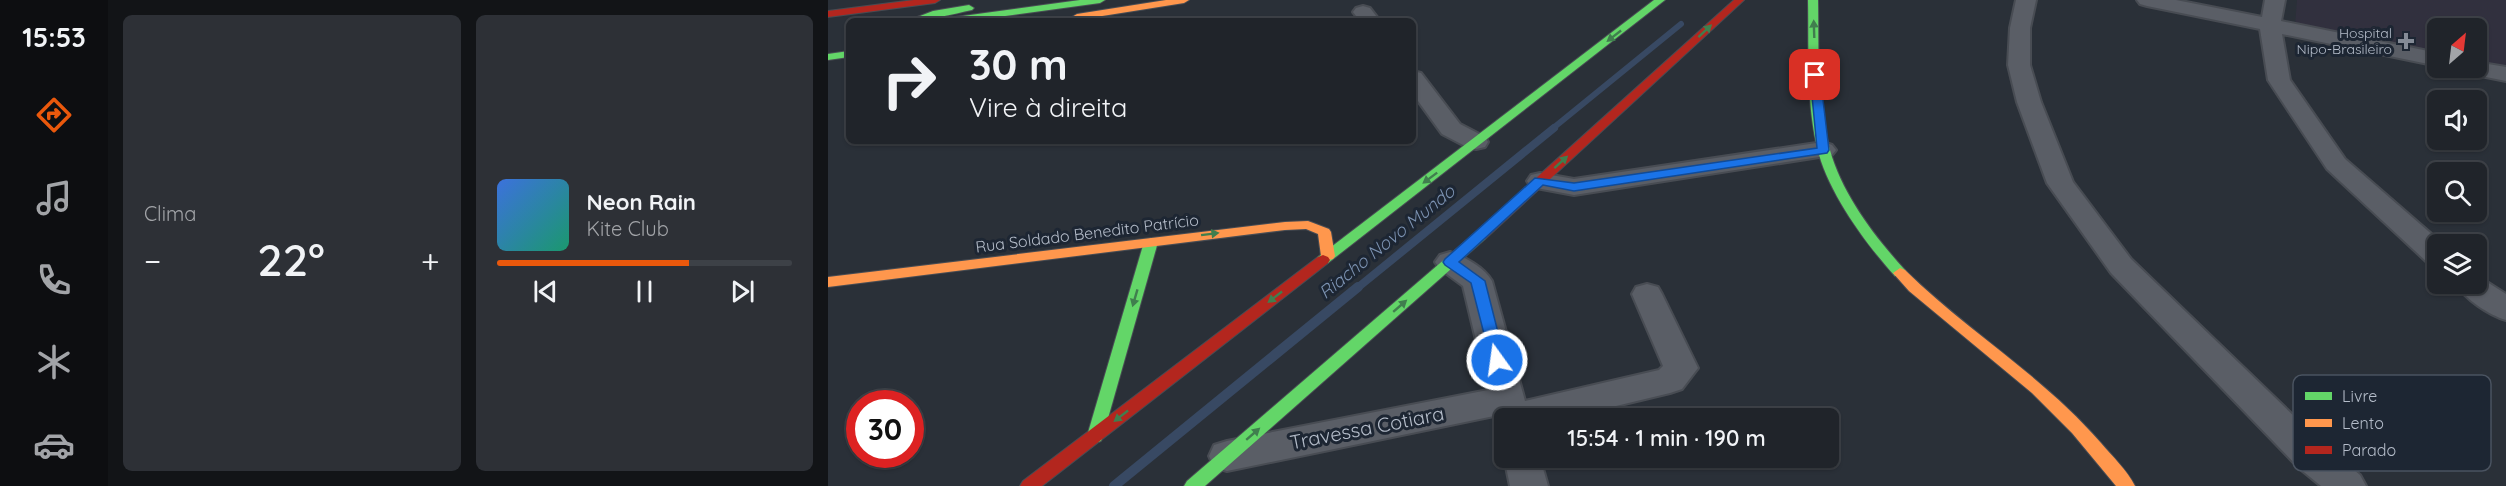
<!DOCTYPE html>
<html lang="pt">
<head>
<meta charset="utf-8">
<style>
  body { margin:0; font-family:Quicksand,sans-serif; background:#2d3036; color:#f1f3f6; height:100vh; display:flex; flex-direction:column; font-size:22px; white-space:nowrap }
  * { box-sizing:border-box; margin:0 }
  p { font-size:20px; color:#a2a4a8 }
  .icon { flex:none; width:33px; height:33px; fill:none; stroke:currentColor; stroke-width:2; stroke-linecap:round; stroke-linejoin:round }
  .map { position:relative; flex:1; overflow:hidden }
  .side { display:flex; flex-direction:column; gap:15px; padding:15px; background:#121417; width:720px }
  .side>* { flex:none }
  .top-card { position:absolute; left:18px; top:18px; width:570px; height:126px; border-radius:9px; box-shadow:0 2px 4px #0004,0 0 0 2px #3d4147; background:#20242a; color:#f1f3f6; overflow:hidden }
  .needle { width:39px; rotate:28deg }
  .buttons { position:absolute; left:1599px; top:18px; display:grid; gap:12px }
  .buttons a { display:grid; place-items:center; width:60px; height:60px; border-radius:9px; background:#20242a; box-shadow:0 2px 4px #0004,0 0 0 2px #3d4147; font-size:30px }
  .speed { position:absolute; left:18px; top:390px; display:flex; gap:12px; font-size:30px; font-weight:700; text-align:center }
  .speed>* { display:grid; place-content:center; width:78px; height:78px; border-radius:50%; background:#20242a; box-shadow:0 2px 4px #0004,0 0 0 2px #3d4147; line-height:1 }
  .speed .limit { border:9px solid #d22; background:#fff; color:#111 }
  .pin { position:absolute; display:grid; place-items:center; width:51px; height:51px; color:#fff; margin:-26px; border-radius:12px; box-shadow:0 3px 9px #0006 }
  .me { position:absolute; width:66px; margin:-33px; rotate:346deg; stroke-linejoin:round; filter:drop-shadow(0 0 4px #0008) }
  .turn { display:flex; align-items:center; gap:21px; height:126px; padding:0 24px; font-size:27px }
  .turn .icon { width:78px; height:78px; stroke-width:2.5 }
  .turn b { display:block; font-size:42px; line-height:51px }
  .big { font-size:45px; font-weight:600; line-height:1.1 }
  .side .tile { flex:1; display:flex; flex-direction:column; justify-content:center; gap:9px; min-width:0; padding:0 21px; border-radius:9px; background:#2d3036 }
  .song { display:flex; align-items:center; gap:18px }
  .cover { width:72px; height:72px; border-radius:9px; background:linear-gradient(135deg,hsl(220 70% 55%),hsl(160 70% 35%)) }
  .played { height:6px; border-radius:3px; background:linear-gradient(90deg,#ea580c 65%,#3d4147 65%) }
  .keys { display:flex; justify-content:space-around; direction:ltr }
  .heat { display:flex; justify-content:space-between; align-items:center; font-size:33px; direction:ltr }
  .side .tiles { flex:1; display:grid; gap:15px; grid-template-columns:repeat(2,1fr) }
  .trip { position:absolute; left:666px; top:408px; width:345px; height:60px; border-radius:9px; background:#20242a; box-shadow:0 2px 4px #0004,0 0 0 2px #3d4147; font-weight:600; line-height:60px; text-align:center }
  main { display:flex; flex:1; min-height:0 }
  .dock { display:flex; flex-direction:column; width:108px; justify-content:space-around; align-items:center; background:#0d0e11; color:#a2a4a8 }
  .dock .icon { width:42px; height:42px }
  .dock .on { color:#ea580c }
  .dock b { font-size:27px; color:#f1f3f6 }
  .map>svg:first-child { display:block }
</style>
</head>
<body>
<main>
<nav class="dock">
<b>15:53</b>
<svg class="icon on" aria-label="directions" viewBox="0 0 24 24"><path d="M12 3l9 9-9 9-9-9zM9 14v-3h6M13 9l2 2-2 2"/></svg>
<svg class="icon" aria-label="music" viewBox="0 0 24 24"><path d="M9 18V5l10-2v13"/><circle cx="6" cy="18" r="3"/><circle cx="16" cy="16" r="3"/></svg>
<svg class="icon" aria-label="phone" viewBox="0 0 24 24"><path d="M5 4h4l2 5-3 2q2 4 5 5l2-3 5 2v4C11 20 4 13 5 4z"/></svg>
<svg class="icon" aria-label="climate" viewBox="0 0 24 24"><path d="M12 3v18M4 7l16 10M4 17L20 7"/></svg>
<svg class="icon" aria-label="car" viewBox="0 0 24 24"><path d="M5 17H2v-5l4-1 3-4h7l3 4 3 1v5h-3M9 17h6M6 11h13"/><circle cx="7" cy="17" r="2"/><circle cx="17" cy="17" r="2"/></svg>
</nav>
<section class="side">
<div class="tiles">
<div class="tile"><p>Clima</p>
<div class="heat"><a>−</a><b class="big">22°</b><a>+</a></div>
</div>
<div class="tile">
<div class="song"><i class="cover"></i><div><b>Neon Rain</b><p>Kite Club</p></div></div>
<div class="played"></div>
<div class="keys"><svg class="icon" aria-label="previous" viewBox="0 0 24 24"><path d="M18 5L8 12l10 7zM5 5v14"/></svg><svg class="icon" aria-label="pause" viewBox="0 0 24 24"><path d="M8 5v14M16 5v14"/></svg><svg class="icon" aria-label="next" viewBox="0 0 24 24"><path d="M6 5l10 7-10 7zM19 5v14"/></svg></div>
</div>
</div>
</section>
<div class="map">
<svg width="1678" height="486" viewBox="0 0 1678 486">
  <rect width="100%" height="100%" fill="#2a3038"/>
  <!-- medical -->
  <polygon fill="#31303e" points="1469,0 1678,0 1678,67 1649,61 1648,28 1610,28 1609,53 1467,25"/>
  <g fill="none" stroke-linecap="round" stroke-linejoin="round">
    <!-- stream-far2 -->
    <polyline stroke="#384963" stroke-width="6" points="724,129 853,24"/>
    <!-- stream-far1 -->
    <polyline stroke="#384963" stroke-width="8" points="528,289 726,128"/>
    <!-- stream -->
    <polyline stroke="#384963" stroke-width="10" points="286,486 530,287"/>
    <defs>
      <g id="street">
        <polygon points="1188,0 1208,0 1202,28 1202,65 1213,102 1245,182 1303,259 1497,446 1532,475 1538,486 1493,486 1471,468 1283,273 1219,183 1189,102 1180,65 1182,28"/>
        <polygon points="1309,0 1348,0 1434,17 1437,0 1457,0 1453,21 1610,53 1610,66 1454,34 1462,80 1517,159 1615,244 1610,244 1610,265 1600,263 1499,169 1440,80 1432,29 1319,6 1312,4"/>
        <polygon points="535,6 542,8 552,21 532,21 525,12 528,8"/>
        <polygon points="1648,62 1678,67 1678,81 1638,73 1635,68 1648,68"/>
        <polygon points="585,71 593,73 632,124 657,137 660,142 657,147 648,149 639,147 614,134 585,94"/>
        <polygon points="995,142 1004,145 1008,150 1004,155 746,195 703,187 699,181 703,175 712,173 746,179"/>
        <path d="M622,252C637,257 656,267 664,281L697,401L831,370L835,366L804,294L808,287L819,284L830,287L834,294L870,368L854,389L842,393L738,418H676V429L672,428L666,416L399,471L386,467L381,456L386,445L399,441L660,390L635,286L612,269L607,262L612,255Z"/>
        <path d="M1648,275L1678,294V320C1661,315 1637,299 1628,284H1648Z"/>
        <polygon points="676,457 712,458 720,486 682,486"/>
      </g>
      <g id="fast">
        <polygon points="252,0 277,0 272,3 141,21 115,21 120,18"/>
        <polygon points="826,0 837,0 500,263 490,263 488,260 490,257"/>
        <path d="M980,0H990C991,49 988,102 1002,150C1014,194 1046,236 1077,270L1079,273L1077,276H1067C1037,243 999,191 989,147C978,99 981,49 980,0Z"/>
        <path d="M141,5L146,8L144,10C126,14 97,21 79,21L105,11Z"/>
        <polygon points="21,51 21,57 0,60 0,54"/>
        <polygon points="652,232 659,236 657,239 377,486 356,486 359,481 647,233"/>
        <polygon points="323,238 330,242 275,436 273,441 267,443 261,441 259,436 316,242"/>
      </g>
      <g id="slow">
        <polygon points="338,0 361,0 356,3 249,20 244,17 249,14"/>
        <polygon points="480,221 501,229 503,232 507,256 505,259 500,260 493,256 490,234 478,229 457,230 0,287 0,277 457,222"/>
        <path d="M1072,268L1077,270C1140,332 1214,375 1273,443C1284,456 1299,470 1307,486H1288L1244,433L1204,393L1081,291L1065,273Z"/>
      </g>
      <g id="jam">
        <polygon points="86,0 112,0 107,3 0,17 0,11"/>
        <polygon points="906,0 916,0 657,239 647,239 645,236 647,233"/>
        <polygon points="495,255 500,257 502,260 500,263 214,486 192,486 195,481 490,257"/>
      </g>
    </defs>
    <!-- street casing -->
    <use href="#street" stroke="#484c53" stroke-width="4"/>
    <!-- fast casing -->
    <use href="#fast" stroke="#484c53" stroke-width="2"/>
    <!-- slow casing -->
    <use href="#slow" stroke="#484c53" stroke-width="2"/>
    <!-- jam casing -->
    <use href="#jam" stroke="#484c53" stroke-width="2"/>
    <!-- street -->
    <use href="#street" fill="#5a5e66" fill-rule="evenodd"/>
    <!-- fast -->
    <use href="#fast" fill="#63d668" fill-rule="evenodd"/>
    <!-- slow -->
    <use href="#slow" fill="#ff974d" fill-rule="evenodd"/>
    <!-- jam -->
    <use href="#jam" fill="#b3261e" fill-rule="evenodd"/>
  </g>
  <!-- one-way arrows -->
  <defs><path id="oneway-solid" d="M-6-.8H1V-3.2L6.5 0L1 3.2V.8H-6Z" transform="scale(1.5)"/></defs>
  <g fill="#407e4e">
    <use href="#oneway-solid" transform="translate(986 29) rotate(-92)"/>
    <use href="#oneway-solid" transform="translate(877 31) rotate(-43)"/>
    <use href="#oneway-solid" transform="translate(786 36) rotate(142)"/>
    <use href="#oneway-solid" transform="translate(733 162) rotate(-42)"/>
    <use href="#oneway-solid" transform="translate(602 178) rotate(143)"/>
    <use href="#oneway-solid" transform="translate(382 234) rotate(-7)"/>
    <use href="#oneway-solid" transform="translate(447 297) rotate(142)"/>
    <use href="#oneway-solid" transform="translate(307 298) rotate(106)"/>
    <use href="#oneway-solid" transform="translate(572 306) rotate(-41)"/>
    <use href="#oneway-solid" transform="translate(293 416) rotate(142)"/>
    <use href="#oneway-solid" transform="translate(425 434) rotate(-41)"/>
  </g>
  <!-- route -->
  <polygon fill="#1a73e8" stroke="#114b97" stroke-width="1.5" points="987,71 992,75 1001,150 999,153 746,191 715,185 631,262 657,281 677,360 675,365 664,365 643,283 617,265 615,262 617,259 707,178 746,183 989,148 982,75"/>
  <!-- markers -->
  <path fill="#848b96" stroke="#1d2633" stroke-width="2" d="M1575 32h6v6h6v6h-6v6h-6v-6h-6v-6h6z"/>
  <g text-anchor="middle" stroke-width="6" stroke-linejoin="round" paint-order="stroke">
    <!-- far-poi labels -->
    <g font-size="14" fill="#b4bcc9" stroke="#1d2633" text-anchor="end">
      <text x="1564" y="38">Hospital<tspan x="1564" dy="16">Nipo-Brasileiro</tspan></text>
    </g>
    <!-- street labels -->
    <g font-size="16" fill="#b4bcc9" stroke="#1d2633">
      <text transform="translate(259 233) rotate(-7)" y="6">Rua Soldado Benedito Patrício</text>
    </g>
    <!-- water labels -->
    <g font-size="18" font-style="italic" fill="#7c92b1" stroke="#1d2633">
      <text transform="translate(559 242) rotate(-39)" y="6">Riacho Novo Mundo</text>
    </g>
    <!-- near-street labels -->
    <g font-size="20" fill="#b4bcc9" stroke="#1d2633">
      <text transform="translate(539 428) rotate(-11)" y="7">Travessa Cotiara</text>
    </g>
  </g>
  <!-- legend -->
  <rect x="1465" y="375" width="198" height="96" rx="9" fill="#1d2633" stroke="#4a5360" stroke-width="1.5"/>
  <rect x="1477" y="392" width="27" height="8" fill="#63d668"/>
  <rect x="1477" y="419" width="27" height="8" fill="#ff974d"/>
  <rect x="1477" y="446" width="27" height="8" fill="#b3261e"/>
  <g font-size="16" fill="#b4bcc9">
    <text x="1514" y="402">Livre</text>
    <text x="1514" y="429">Lento</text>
    <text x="1514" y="456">Parado</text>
  </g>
</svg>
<div class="buttons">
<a><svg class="needle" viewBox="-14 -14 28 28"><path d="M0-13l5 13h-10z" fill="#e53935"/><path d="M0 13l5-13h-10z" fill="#a2a4a8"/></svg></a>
<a><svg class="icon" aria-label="sound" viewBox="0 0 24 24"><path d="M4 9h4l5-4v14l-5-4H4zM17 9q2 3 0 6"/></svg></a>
<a><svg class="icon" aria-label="search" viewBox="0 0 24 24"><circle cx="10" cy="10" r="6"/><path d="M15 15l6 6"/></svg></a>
<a><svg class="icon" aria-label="layers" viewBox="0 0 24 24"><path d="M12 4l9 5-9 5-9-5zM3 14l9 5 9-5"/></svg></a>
</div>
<div class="speed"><div class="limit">30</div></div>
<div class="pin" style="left:987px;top:75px;background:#d93025"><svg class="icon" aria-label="arrive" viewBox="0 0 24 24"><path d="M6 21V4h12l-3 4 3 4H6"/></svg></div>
<svg class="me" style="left:669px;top:360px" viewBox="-20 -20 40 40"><circle r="17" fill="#1a73e8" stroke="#fff" stroke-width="3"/><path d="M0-11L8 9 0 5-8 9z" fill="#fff"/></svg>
<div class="trip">15:54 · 1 min · 190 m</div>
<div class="top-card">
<div class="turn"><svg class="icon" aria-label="right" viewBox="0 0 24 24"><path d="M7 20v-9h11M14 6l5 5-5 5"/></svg><div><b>30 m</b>Vire à direita</div></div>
</div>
</div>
</main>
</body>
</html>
